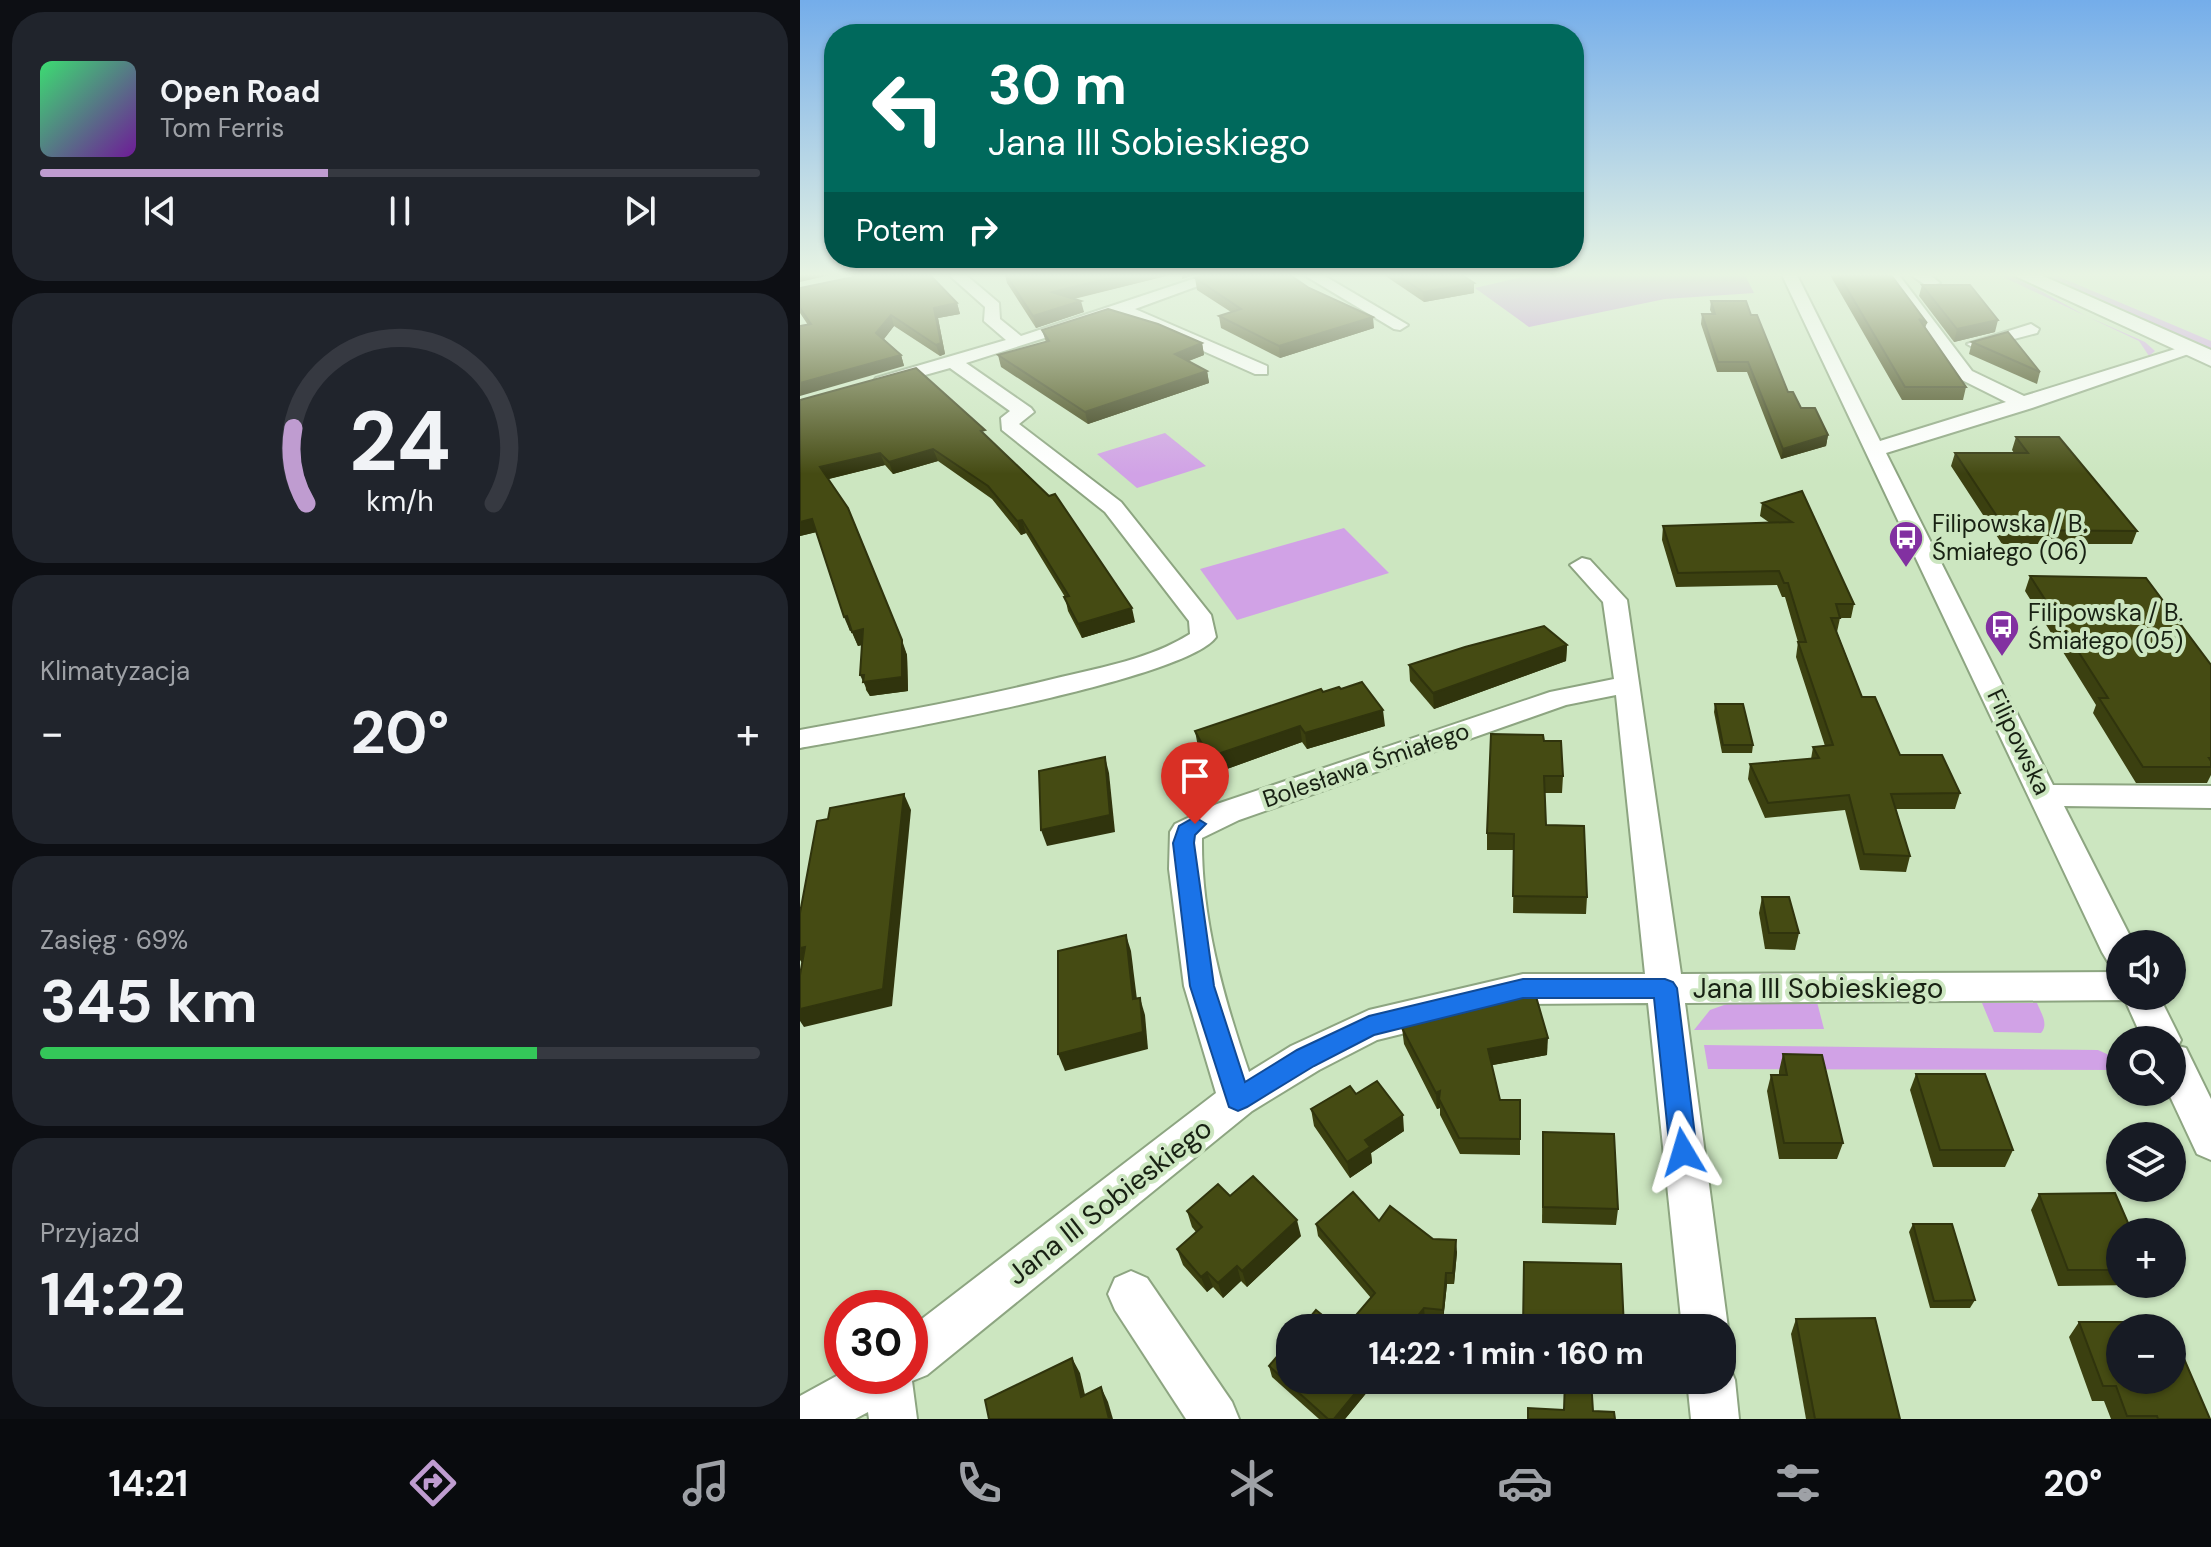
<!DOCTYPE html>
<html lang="pl">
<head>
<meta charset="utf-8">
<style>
  body { margin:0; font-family:"DM Sans",sans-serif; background:#20242c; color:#f1f3f6; height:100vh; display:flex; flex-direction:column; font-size:30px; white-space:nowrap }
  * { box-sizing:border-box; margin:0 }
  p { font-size:26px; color:#9ea1a6 }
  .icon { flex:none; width:44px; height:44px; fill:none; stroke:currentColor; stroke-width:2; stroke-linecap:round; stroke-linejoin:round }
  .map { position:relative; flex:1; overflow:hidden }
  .details { display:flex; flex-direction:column; gap:12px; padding:12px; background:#0d0f14; width:800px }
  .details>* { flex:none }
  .banner { position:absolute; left:24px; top:24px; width:760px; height:244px; border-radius:32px; box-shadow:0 2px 6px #0004; background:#00695c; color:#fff; overflow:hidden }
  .controls { position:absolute; left:1306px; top:930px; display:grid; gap:16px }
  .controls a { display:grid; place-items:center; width:80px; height:80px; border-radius:50%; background:#171b24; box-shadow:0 2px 6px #0004; font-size:40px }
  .speed { position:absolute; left:24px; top:1290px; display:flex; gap:16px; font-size:40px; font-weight:700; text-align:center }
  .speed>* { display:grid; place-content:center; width:104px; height:104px; border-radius:50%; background:#171b24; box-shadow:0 2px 6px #0004; line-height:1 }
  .speed .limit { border:12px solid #d22; background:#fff; color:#111 }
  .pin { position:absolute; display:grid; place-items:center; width:68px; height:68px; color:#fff; margin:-82px -34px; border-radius:50% 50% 50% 0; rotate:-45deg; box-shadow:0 0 8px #0007 }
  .pin .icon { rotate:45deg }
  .me { position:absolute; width:88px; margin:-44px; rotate:353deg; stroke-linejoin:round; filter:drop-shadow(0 0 6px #0008) }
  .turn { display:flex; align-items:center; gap:28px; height:168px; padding:0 32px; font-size:36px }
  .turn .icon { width:104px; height:104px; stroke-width:2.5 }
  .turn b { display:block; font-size:56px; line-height:68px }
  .then { display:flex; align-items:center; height:76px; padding:0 32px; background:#0003; gap:16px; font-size:30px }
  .big { font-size:60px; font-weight:700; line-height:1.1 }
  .details .tile { flex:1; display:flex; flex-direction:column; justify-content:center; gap:12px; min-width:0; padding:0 28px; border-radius:32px; background:#20242c }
  .details .dial { align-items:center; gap:0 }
  .dial svg { height:208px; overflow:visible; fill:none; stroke:#363941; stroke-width:7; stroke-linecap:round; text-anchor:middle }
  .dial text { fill:#f1f3f6; stroke:none }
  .song { display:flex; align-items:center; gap:24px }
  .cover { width:96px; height:96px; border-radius:12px; background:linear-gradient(135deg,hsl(140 70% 55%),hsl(280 70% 35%)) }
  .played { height:8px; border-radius:4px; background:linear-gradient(90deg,#bf9cd0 40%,#363941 40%) }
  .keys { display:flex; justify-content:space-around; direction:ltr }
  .heat { display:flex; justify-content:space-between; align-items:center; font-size:44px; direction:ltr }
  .charge { height:12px; border-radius:6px; background:linear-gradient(90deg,#34c759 69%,#363941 0) }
  .trip { position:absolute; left:476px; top:1314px; width:460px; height:80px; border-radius:32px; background:#171b24; box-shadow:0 2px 6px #0004; font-weight:700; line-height:80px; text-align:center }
  .tab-bar { display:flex; height:128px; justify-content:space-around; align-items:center; background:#090b0e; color:#9ea1a6 }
  .tab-bar .icon { width:56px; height:56px }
  .tab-bar .active { color:#bf9cd0 }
  .tab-bar b { font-size:36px; color:#f1f3f6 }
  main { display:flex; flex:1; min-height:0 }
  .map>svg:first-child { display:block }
</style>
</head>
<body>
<main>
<section class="details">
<div class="tile">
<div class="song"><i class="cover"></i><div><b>Open Road</b><p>Tom Ferris</p></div></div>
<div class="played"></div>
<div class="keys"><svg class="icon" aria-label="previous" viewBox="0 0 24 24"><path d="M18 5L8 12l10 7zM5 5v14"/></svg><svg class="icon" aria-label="pause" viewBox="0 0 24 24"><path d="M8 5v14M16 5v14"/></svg><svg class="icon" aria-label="next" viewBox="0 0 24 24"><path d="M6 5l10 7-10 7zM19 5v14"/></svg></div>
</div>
<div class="tile dial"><svg viewBox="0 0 100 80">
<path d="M14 69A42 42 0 1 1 86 69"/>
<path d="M14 69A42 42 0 0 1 9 40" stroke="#bf9cd0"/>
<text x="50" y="56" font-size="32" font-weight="700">24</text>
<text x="50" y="72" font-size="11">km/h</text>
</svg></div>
<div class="tile"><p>Klimatyzacja</p>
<div class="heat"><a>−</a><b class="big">20°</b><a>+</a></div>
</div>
<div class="tile"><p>Zasięg · 69%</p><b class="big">345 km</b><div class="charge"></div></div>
<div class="tile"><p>Przyjazd</p><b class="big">14:22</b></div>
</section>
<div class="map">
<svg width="1411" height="1419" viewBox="0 0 1411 1419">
  <rect width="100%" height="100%" fill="#cce6c0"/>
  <!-- green -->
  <g fill="#d1a2e6">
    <polygon points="1199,275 1212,275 1286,316 1345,342 1355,351 1349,356 1339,341"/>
    <polygon points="1233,275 1255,275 1411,341 1411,351"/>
    <polygon points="365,433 406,466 337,488 297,454"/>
    <polygon points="544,528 589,573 437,620 400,569"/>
    <polygon points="935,1001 1017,1002 1024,1029 894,1030 910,1010"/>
    <path d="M1182,1003H1237C1241,1013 1249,1024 1241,1033L1194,1032Z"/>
    <polygon points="904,1045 1298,1050 1320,1060 1320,1070 908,1069"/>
  </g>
  <!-- forest -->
  <polygon fill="#bd85d5" points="730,275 945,275 954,293 865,299 729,327 675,288"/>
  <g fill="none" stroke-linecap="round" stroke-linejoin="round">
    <defs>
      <g id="minor">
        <path d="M149,275H166L199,303L200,319L221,336L405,275H428L335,309L467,366V374H455L320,314L166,363L231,408L234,412L219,424L321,502L411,615L416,637C385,681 67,736 0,748V730C86,714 172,699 257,678C303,667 350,659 390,634L389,621L305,512L202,430L201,418L210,411L150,368L82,387L73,382L76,378L206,340L184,321L185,307Z"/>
        <polygon points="504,275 523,275 608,325 600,330 594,329"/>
        <polygon points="982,275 997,275 1080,441 1206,402 1160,379 1084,275 1099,275 1172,371 1224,396 1385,346 1391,345 1400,350 1232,408 1086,453 1253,785 1411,786 1411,808 1264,806 1334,944 1320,944 1320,966 1308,962 1302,952"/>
        <polygon points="1111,275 1130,275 1140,283 1127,286"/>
        <polygon points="1231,324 1239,329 1237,333 1176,349 1167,344"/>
        <path d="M782,558L790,560L827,600L881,974L1320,972V996H1359L1381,1040L1378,1046L1386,1048L1411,1099V1160L1397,1154L1368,1092H1372V1040H1343L1325,1000L885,1003L928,1328L922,1343V1328H882L848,1003L723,1004L577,1040L519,1070L452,1111L127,1375L112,1381L117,1419H69L68,1412L55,1419H0V1396L42,1373L110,1376V1328L416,1093L384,986L369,869L370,832L375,824L417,804L750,692L814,679L803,602L770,565ZM816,695L845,974H723L569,1010L491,1046L449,1072C423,996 401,918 402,838L439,820L766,705Z"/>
        <polygon points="331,1271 347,1278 432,1402 439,1419 386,1419 315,1310 308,1294 315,1278"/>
        <polygon points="922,1361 928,1363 935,1380 939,1419 891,1419 887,1380 922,1380"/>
      </g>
      <polygon id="secondary" points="1213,275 1241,275 1411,350 1411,366"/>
    </defs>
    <!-- minor casing -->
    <use href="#minor" stroke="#8da581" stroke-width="4"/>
    <!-- secondary casing -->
    <use href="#secondary" stroke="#8da581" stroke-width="4"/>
    <!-- minor -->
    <use href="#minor" fill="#fff" fill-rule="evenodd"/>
    <!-- secondary -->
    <use href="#secondary" fill="#fff" fill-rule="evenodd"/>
  </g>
  <!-- wall -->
  <g fill="#3b4010">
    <polygon points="205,275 370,275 274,299 284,312 236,328 207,283"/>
    <polygon points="584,275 662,275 674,283 674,293 624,302"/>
    <polygon points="1030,275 1091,275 1127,323 1125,328 1166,387 1163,400 1102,400"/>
    <polygon points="395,278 509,288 574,328 480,358 421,328 419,316 431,312 397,290"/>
    <polygon points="1122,285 1195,332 1154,342 1119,296"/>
    <polygon points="0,288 157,303 160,314 138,318 145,354 140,356 94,326 84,339 101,355 104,366 8,325 0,313"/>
    <polygon points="911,301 951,315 988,392 1001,408 1028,435 1026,446 981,459 947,372 917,372 901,324 902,314 912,314 910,310"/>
    <polygon points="242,330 402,343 404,355 389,361 407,371 409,383 288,424 201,367 198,355 246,342"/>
    <polygon points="1172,342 1240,372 1237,384 1169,354"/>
    <polygon points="0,400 186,436 335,622 282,638 268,611 265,597 226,533 221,535 192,499 138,461 93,474 85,465 28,479 107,655 108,691 70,696 66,690 62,645 58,646 51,630 50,631 16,532 0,536"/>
    <polygon points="1216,437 1337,531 1332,544 1202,544 1151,466 1155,453 1214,453 1212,450"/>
    <polygon points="1002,491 1054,604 1051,618 1040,618 1037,632 1062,697 1100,755 1160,793 1155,809 1096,809 1110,856 1106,872 1060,870 1045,810 965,818 948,779 950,764 1011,759 1013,747 1025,746 996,657 998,642 985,597 982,597 977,585 876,587 862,540 863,526 970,523 960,516 962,503"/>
    <polygon points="1230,576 1411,665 1411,775 1407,783 1336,783 1293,713 1296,705 1225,591"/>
    <polygon points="767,645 766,661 634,709 610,681 609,665"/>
    <polygon points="523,692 585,726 507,749 502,742 413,774 398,747 395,731"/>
    <polygon points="915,704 953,745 952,753 922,753 914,712"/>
    <polygon points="744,741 763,776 762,793 745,793 746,825 787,897 786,914 713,913 714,850 687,850 687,833"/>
    <polygon points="962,897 999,933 995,950 965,949 959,913"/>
    <polygon points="602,1028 747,1055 692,1065 700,1100 720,1100 720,1155 660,1154 640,1115 640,1108 637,1109 604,1044"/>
    <polygon points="983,1054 1043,1143 1037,1159 979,1159 967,1091 971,1075 979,1075 979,1071"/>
    <polygon points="1116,1074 1213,1150 1205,1167 1133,1167 1110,1090"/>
    <polygon points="556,1094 604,1131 571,1153 572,1163 550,1178 514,1126 511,1109"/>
    <polygon points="743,1132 818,1209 816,1225 742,1223"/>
    <polygon points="1239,1194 1320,1232 1320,1284 1338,1284 1337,1285 1258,1286 1231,1210"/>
    <polygon points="430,1196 501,1236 447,1287 441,1281 423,1298 413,1287 407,1292 383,1265 377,1249 396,1232 392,1227 387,1211"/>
    <polygon points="579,1221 633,1239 657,1252 654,1284 647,1284 643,1321 625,1320 619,1328 545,1328 571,1298 518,1236 516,1224"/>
    <polygon points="1113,1224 1175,1300 1170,1308 1130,1308 1109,1232"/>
    <polygon points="996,1319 1100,1419 1006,1419 991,1334"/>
    <polygon points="1279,1322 1410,1419 1311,1419 1304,1401 1292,1401 1269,1337"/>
    <polygon points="469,1366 577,1380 545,1419 519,1419 472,1377"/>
  </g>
  <!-- shaded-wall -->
  <g fill="#30340d">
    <polygon points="0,275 30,275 0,282"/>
    <polygon points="323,275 370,275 255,303 252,292"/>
    <polygon points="382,275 395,275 382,279"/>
    <polygon points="674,283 674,293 624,302 623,292"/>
    <polygon points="281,301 284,312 236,328 233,316"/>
    <polygon points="157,303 160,314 138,318 145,354 140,356 136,345 134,308"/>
    <polygon points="91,315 94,326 80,344 76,333"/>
    <polygon points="573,317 574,328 480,358 479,346"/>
    <polygon points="1198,320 1195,332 1154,342 1157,329"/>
    <polygon points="402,343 404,355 377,365 375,354"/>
    <polygon points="101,355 104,366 0,396 0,383"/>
    <polygon points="407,371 409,383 288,424 285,412"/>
    <polygon points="1028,435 1026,446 981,459 983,449"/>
    <polygon points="133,449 138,461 93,474 89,462"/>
    <polygon points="80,453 85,465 25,480 20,467"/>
    <polygon points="12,519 17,532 0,536 0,522"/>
    <polygon points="222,520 226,533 221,535 217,521"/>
    <polygon points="332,608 335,622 282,638 278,624"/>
    <polygon points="47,616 53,630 50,631 44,617"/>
    <polygon points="63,629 69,643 58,646 52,632"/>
    <polygon points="102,640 107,655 108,691 70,696 60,675"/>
    <polygon points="767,645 766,661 634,709 633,693"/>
    <polygon points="583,710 585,726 507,749 505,733"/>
    <polygon points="500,726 502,742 413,774 409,757"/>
    <polygon points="305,757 309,773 315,832 247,846 241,830"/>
    <polygon points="104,794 111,810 92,1006 4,1027 0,1021 0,1009"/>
    <polygon points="326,935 331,951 339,1016 333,999"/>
    <polygon points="5,947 4,966 0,960 0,948"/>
    <polygon points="340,998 345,1015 348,1049 265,1071 258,1054"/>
    <polygon points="748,1038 747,1055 688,1066 688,1049"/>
    <polygon points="640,1091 640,1108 637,1109 636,1093"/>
    <polygon points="603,1115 604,1131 571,1153 572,1163 550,1178 547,1162 565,1140"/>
    <polygon points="497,1220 501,1236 447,1287 442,1271"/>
    <polygon points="656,1240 657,1252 654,1284 653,1273"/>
    <polygon points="437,1266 441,1281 423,1298 418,1283"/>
    <polygon points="407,1272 413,1287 407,1292 401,1277"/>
    <polygon points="646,1273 647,1284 643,1321 643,1310"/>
    <polygon points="624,1308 625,1320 619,1328 608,1328"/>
    <polygon points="272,1358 280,1373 289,1412 281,1397"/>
    <polygon points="566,1380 577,1380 545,1419 534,1419"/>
    <polygon points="301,1387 308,1402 313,1419 309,1419"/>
  </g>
  <!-- building -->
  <g fill="#454b13" stroke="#30340d" stroke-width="2">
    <polygon points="63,275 130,275 157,303 134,308 141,343 136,345 91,315 76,333 101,355 0,383 0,326 11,324 0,308 0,288"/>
    <polygon points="206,275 323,275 252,292 281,301 233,316"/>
    <polygon points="404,275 490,275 509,288 573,317 479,346 419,316 441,309 395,278"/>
    <polygon points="598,275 662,275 674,283 623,292"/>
    <polygon points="1039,275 1091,275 1127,323 1119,319 1166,387 1105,387"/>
    <polygon points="1122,285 1170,285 1198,320 1157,329"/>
    <polygon points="911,301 946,301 951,315 957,315 988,392 993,392 1001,408 1015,408 1028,435 983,449 948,362 918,362 902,314 915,314"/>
    <polygon points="308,309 358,324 402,343 375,354 407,371 285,412 198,355 249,341 242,330"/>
    <polygon points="1208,332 1240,372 1172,342"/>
    <polygon points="116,368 185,430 181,431 249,496 255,494 332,608 278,624 264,597 269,596 222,520 217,521 188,486 133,449 89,462 80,453 20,467 48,508 102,640 102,677 63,682 64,675 60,675 63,629 52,632 47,616 44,617 12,519 0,522 0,400"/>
    <polygon points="1216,437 1259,437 1337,531 1206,530 1155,453 1228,453"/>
    <polygon points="1002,491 1054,604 1036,604 1040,618 1031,618 1062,697 1075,697 1100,755 1142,755 1160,793 1091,794 1110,856 1064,854 1049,795 968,803 950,764 1019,758 1013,747 1033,745 998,642 1006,642 988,583 984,583 979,571 878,573 863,526 992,522 962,503"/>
    <polygon points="1230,576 1346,578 1411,665 1411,758 1409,758 1411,761 1411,767 1343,767 1299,698 1308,698"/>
    <polygon points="744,626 767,645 633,693 609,665 665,647"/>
    <polygon points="562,682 583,710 505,733 500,726 409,757 395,731 521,689 523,692 539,687 541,689"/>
    <polygon points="915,704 943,704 953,745 923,745"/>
    <polygon points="691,734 743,735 744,741 761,741 763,776 744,776 746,825 784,826 787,897 713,896 714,834 687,833"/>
    <polygon points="305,757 310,815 241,830 239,771"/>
    <polygon points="104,794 83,989 0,1009 0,975 5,947 0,948 0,913 17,821 28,819 30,808"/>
    <polygon points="962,897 989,897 999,933 969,933"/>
    <polygon points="326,935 333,999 340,998 343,1032 258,1054 258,951"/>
    <polygon points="735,993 748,1038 688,1049 700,1100 720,1100 720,1139 659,1138 639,1099 640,1091 636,1093 602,1028 676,1003"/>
    <polygon points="983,1054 1022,1055 1043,1143 984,1143 971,1075 987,1075"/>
    <polygon points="1116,1074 1185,1074 1213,1150 1140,1150"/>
    <polygon points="577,1081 603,1115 565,1140 570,1147 547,1162 511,1109 550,1086 556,1094"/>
    <polygon points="743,1132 814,1134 818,1209 743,1207"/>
    <polygon points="453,1176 497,1220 442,1271 437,1266 418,1283 407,1272 401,1277 377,1249 402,1227 387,1211 418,1184 430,1196"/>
    <polygon points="553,1192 579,1221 590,1206 633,1239 656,1240 653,1273 646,1273 643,1310 624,1308 608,1328 545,1328 575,1293 516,1224"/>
    <polygon points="1315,1193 1332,1232 1320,1232 1320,1270 1268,1270 1239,1194"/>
    <polygon points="1113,1224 1152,1224 1175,1300 1134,1301"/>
    <polygon points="724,1262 821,1264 824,1328 723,1328"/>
    <polygon points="516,1310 538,1328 501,1328"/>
    <polygon points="1075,1318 1100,1419 1015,1419 996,1319"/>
    <polygon points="1279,1322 1368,1322 1371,1328 1320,1328 1320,1380 1372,1380 1372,1331 1410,1419 1358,1419 1357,1416 1327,1416 1316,1386 1303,1386"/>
    <polygon points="490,1341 490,1380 566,1380 534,1419 528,1419 469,1366"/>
    <polygon points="272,1358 281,1397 301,1387 309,1419 189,1419 185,1400"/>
    <polygon points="765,1380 791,1380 793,1411 814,1412 815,1419 728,1419 728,1408 764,1410"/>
  </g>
  <!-- sky -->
  <linearGradient id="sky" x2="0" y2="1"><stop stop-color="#74adea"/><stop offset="0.58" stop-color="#e8f4e3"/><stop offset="1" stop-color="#e8f4e3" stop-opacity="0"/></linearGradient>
  <rect width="1411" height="474" fill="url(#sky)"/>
  <!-- route -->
  <polygon fill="#1a73e8" stroke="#114b97" stroke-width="2" points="395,817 406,824 395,835 394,843 414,986 445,1082 497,1050 569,1016 723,979 865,979 873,982 877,988 897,1152 893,1161 883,1165 874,1161 870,1152 854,998 723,998 574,1035 514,1066 447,1107 438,1111 429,1107 390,986 373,843 379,826"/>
  <!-- icons -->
  <defs>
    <symbol id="bus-pin" viewBox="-11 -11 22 30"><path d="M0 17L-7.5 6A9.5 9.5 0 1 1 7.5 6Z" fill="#8231a1" stroke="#cce6c0"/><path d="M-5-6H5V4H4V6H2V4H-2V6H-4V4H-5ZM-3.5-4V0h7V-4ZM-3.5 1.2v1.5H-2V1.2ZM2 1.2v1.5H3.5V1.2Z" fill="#fff"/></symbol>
  </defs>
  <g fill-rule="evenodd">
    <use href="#bus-pin" x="1086" y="518" width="40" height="54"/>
    <use href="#bus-pin" x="1182" y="607" width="40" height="54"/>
  </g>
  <g text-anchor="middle" stroke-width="8" stroke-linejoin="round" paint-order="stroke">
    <!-- poi labels -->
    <g font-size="24" fill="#182113" stroke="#cce6c0" text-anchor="start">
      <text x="1132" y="532">Filipowska / B.<tspan x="1132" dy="28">Śmiałego (06)</tspan></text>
      <text x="1228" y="621">Filipowska / B.<tspan x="1228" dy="28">Śmiałego (05)</tspan></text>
    </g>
    <!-- street labels -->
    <g font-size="24" fill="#182113" stroke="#cce6c0">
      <text transform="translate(1219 742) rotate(64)" y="8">Filipowska</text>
      <text transform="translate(566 765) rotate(-19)" y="8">Bolesława Śmiałego</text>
    </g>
    <!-- near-street labels -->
    <g font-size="28" fill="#182113" stroke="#cce6c0">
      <text x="1018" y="998">Jana III Sobieskiego</text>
      <text transform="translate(309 1201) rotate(-38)" y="10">Jana III Sobieskiego</text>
    </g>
  </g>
</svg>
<div class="controls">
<a><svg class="icon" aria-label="sound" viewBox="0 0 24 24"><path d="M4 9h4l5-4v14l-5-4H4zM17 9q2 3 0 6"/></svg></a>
<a><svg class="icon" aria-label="search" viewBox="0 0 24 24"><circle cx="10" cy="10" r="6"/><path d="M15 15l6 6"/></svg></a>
<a><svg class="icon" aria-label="layers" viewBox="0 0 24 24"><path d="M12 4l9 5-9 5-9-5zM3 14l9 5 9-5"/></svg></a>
<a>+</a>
<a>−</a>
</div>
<div class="speed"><div class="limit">30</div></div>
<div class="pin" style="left:395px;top:824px;background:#d93025"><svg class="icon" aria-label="arrive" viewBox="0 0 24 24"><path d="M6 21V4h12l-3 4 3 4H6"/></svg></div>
<svg class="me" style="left:883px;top:1152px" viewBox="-20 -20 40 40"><path d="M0-17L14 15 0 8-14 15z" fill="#1a73e8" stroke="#fff" stroke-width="4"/></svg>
<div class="trip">14:22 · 1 min · 160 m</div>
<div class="banner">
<div class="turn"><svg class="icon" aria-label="left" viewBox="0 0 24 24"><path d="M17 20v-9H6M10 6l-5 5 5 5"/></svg><div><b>30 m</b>Jana III Sobieskiego</div></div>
<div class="then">Potem<svg class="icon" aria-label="right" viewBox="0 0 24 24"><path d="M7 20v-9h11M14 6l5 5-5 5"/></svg></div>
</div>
</div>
</main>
<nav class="tab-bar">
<b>14:21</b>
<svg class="icon active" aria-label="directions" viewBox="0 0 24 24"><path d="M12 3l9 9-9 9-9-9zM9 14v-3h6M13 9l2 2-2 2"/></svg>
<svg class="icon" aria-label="music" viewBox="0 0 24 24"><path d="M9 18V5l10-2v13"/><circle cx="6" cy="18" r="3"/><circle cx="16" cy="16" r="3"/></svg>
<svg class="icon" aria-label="phone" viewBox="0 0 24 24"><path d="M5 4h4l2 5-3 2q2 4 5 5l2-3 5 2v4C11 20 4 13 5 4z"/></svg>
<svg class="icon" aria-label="climate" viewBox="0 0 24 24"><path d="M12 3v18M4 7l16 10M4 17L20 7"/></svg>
<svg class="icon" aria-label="car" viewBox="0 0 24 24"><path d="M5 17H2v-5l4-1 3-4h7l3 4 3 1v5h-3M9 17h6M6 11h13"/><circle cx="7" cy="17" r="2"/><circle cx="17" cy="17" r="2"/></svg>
<svg class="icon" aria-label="filters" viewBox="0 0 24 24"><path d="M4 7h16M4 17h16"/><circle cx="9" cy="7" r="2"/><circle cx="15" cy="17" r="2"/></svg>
<b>20°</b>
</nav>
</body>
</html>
